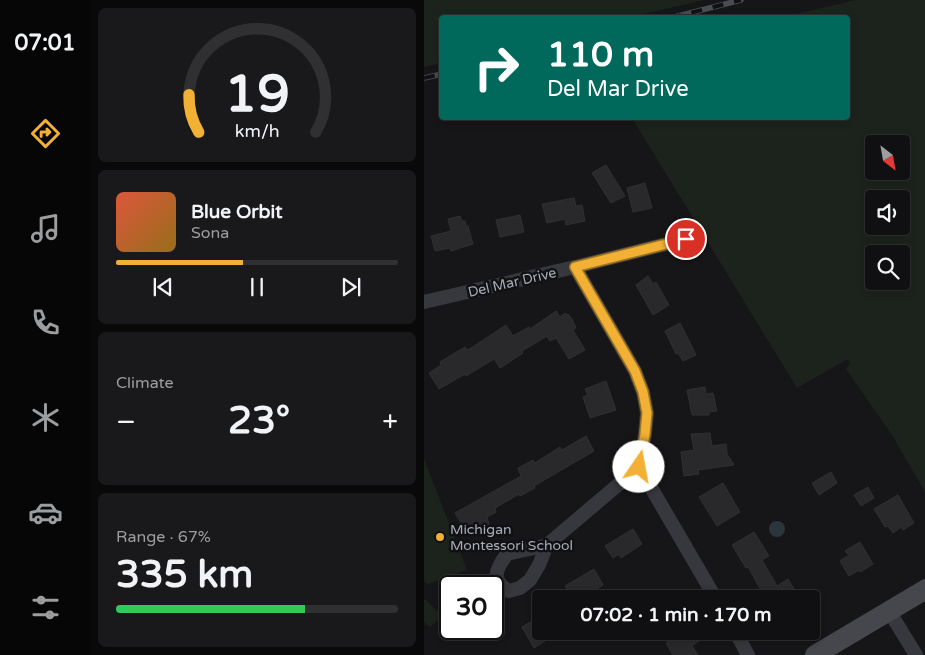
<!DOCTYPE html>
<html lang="en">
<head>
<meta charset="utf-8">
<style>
  body { margin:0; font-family:"Varela Round",sans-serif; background:#19191b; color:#f1f3f6; height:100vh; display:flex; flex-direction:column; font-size:19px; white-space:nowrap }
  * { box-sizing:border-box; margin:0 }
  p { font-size:16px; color:#9c9d9f }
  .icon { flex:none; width:28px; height:28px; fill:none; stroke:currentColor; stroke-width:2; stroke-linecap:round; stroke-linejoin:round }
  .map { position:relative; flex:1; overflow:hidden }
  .drawer { display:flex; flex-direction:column; gap:8px; padding:8px; background:#09090a; width:334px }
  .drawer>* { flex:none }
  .top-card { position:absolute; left:15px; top:15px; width:411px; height:105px; border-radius:5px; box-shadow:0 2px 8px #0003,0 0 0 1px #303032; background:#00695c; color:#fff; overflow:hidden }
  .needle { width:32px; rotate:149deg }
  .fabs { position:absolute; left:441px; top:135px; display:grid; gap:10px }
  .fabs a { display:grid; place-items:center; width:45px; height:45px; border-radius:5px; background:#101012; box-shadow:0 2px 8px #0003,0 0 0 1px #303032; font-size:25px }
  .speed { position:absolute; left:15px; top:575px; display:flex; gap:10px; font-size:25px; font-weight:700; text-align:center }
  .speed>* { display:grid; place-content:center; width:65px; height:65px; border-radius:50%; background:#101012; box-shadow:0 2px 8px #0003,0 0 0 1px #303032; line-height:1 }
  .speed .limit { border:2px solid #111; border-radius:8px; background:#fff; color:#111 }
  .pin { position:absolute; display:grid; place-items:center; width:42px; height:42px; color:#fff; margin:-21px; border:2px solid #fff; border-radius:50%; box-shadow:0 1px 5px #0007 }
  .me { position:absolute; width:55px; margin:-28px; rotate:12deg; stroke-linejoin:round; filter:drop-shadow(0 0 4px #0008) }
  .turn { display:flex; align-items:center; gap:18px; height:105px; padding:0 25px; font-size:22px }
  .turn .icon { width:65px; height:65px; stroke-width:2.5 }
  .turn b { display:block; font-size:35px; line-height:42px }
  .big { font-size:38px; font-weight:700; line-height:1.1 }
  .drawer .tile { flex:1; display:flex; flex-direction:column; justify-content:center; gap:8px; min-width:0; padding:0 18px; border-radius:8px; background:#19191b }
  .drawer .dial { align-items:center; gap:0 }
  .dial svg { height:130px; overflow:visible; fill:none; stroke:#303032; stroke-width:7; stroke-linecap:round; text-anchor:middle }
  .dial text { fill:#f1f3f6; stroke:none }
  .song { display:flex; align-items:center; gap:15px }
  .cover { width:60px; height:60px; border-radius:8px; background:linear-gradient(135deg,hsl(10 70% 55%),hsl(40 70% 35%)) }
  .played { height:5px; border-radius:2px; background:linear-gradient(90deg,#f2b134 45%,#303032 45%) }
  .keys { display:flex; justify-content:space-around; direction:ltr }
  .heat { display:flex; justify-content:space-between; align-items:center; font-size:28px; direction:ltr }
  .charge { height:8px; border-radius:4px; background:linear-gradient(90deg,#34c759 67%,#303032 0) }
  .trip { position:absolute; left:108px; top:590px; width:288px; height:50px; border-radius:5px; background:#101012; box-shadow:0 2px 8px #0003,0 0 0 1px #303032; font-weight:700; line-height:50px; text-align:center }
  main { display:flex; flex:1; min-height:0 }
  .menu { display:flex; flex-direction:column; width:90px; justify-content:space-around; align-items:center; background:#060607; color:#9c9d9f }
  .menu .icon { width:35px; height:35px }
  .menu .selected { color:#f2b134 }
  .menu b { font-size:22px; color:#f1f3f6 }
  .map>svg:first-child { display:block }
</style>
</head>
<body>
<main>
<nav class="menu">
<b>07:01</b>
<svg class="icon selected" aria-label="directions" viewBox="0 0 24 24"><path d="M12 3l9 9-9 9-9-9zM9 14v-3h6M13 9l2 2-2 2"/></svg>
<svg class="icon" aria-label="music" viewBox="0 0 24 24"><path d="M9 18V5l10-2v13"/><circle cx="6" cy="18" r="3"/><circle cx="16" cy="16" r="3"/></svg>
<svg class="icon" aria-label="phone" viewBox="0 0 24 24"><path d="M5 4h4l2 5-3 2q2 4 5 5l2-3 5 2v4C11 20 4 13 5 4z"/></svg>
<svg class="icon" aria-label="climate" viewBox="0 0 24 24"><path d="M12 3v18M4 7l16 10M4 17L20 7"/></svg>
<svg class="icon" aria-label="car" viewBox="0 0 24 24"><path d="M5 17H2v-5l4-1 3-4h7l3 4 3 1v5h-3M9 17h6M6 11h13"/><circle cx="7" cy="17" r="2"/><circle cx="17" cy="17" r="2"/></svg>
<svg class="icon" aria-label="filters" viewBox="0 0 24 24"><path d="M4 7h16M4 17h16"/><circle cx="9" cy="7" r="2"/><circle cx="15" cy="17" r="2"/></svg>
</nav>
<section class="drawer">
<div class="tile dial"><svg viewBox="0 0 100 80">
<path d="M14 69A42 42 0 1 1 86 69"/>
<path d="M14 69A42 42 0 0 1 8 46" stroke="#f2b134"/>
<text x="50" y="56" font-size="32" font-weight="700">19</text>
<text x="50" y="72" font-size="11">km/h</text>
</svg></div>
<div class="tile">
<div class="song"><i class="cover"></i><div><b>Blue Orbit</b><p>Sona</p></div></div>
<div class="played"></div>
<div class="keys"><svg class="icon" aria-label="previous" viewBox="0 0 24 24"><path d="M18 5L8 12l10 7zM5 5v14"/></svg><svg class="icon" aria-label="pause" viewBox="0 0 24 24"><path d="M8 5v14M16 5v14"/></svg><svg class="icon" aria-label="next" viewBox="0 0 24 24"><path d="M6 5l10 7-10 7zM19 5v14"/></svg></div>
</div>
<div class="tile"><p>Climate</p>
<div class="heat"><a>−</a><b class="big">23°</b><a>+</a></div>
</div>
<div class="tile"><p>Range · 67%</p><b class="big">335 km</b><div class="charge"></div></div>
</section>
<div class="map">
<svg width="502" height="655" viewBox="0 0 502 655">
  <rect width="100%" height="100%" fill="#161618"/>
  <!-- green -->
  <g fill="#1c231d" fill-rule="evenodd">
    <polygon points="0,0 280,0 207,17 18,18 17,63 0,67"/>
    <path d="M431,0H501V492L468,435L422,369L426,363L424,359L373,388L208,118H424V18L360,17ZM450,144H478V171H450ZM450,199H478V226H450ZM450,254H478V281H450Z"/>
    <polygon points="0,459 43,570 4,584 0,581"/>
    <polygon points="0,600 2,600 18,616 6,627 0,622"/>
  </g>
  <!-- water -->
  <circle fill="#2c353c" cx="353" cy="529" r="8"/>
  <!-- building -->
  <g fill="#29292c" stroke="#303034">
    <polygon points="182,165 201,196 187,203 168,173"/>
    <polygon points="221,183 228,208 209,212 203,188"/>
    <polygon points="150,198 152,206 158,205 161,221 142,225 141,219 123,223 118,204"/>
    <polygon points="96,215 100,232 76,237 72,220"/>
    <polygon points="36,216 38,221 41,221 42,226 44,226 49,244 27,251 26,248 11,251 7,236 27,231 24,219"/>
    <polygon points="224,276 229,284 232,282 245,305 229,315 212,285"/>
    <polygon points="132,311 136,317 141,313 143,315 144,314 148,319 152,328 149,330 161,350 145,359 132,338 126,341 123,336 98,351 99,353 76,368 70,359 42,376 41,374 15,389 5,373 17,365 16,362 41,347 44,350 82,325 89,336 105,327 106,329"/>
    <polygon points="256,323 272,355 259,361 254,353 252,354 241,331"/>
    <polygon points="182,381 192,410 166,418 159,397 164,395 161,389"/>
    <polygon points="281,387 282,394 289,393 293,411 285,412 285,415 268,415 263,390"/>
    <polygon points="286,433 288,446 302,444 303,454 310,465 274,470 275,474 260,476 257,452 270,450 267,434"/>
    <polygon points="162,436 170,451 110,486 111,488 96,496 95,494 71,508 72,512 63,517 66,528 44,535 31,513 97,476 94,468 109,460 111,463 136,447 138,450"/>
    <polygon points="407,472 413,483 395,495 388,483"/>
    <polygon points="299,483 316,512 293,526 275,497"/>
    <polygon points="444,487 450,498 437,506 430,495"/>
    <polygon points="474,495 490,523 479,530 477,527 469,533 464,526 461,527 450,509"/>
    <polygon points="209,529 218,544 197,558 195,554 189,558 181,546"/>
    <polygon points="330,532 345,556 338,560 353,586 364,579 376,599 342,599 324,567 322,568 308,545"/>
    <polygon points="436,542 449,564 436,572 435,570 425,576 416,561 425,555 421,551"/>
    <polygon points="170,569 179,585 156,599 149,599 141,586"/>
    <polygon points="116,616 116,634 121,641 110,648 98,627"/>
    <polygon points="259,631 289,631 268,646 274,655 249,655 242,643"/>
  </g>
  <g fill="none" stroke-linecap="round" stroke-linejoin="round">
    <!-- street -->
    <g stroke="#37383d" stroke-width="14">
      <polyline points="151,267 211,371 219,392 223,413 221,434 215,467 292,599"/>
      <polyline points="0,302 151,267 262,239"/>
      <path d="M123,545L83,554C72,569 66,580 85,591L96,588L106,580L115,565L123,545L215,467"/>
      <polyline points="465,611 492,655"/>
      <polyline points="311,631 324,655"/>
    </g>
    <!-- secondary -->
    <polyline stroke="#45474d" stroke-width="20" points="391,655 502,589"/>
    <defs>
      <g id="rail">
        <polyline points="246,18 317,0"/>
        <polyline points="0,78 18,74"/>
      </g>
    </defs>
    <!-- rail casing -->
    <use href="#rail" stroke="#4a4c52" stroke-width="5.5"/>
    <!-- rail -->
    <use href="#rail" stroke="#111113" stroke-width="4" stroke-dasharray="11" stroke-linecap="butt"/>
  </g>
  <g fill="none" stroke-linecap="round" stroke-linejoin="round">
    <defs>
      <polyline id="route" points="215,467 221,434 223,413 219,392 211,371 151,267 262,239"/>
    </defs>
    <!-- route casing -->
    <use href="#route" stroke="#9d7322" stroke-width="12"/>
    <!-- route -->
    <use href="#route" stroke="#f2b134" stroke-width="9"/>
  </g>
  <!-- markers -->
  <circle fill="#f2b134" stroke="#111113" stroke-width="2" cx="16" cy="537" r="5"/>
  <g text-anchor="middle" stroke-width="5" stroke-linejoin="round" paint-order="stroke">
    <!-- street labels -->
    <g font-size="14" fill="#a8adb8" stroke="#111113">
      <text transform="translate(88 282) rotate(-13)" y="5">Del Mar Drive</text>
    </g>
    <!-- poi labels -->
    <g font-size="14" fill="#a8adb8" stroke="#111113" text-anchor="start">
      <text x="26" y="534">Michigan<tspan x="26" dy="16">Montessori School</tspan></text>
    </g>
  </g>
</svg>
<div class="fabs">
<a><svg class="needle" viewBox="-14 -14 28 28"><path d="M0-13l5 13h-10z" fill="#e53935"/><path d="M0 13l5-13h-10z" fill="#9c9d9f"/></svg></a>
<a><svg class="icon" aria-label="sound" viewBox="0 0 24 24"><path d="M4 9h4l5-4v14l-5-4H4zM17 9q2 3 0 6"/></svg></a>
<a><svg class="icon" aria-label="search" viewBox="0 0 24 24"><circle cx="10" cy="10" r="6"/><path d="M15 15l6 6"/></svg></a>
</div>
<div class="speed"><div class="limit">30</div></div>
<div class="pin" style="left:262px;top:239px;background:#d93025"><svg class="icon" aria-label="arrive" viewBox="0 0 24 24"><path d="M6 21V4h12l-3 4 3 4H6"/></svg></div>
<svg class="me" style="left:215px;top:467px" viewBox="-20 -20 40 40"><circle r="19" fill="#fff"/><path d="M0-13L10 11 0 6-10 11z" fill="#f2b134"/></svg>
<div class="trip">07:02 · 1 min · 170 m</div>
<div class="top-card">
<div class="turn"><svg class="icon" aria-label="right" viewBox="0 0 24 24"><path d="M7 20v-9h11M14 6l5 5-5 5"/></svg><div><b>110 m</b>Del Mar Drive</div></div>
</div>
</div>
</main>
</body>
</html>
